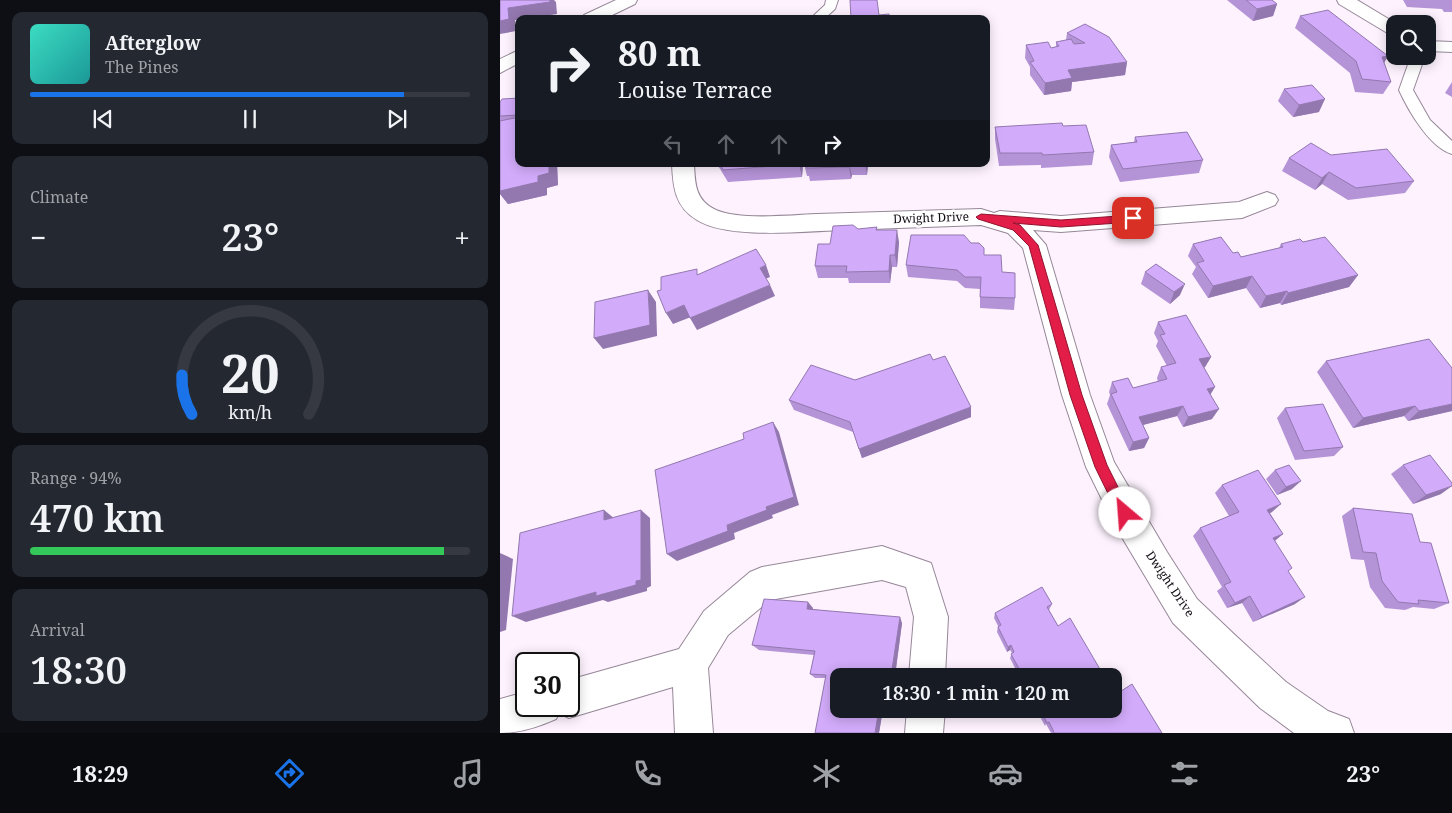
<!DOCTYPE html>
<html lang="en">
<head>
<meta charset="utf-8">
<style>
  body { margin:0; font-family:"Noto Serif",serif; background:#242831; color:#f1f3f6; height:100vh; display:flex; flex-direction:column; font-size:19px; white-space:nowrap }
  * { box-sizing:border-box; margin:0 }
  p { font-size:16px; color:#9ea1a6 }
  .icon { flex:none; width:28px; height:28px; fill:none; stroke:currentColor; stroke-width:2; stroke-linecap:round; stroke-linejoin:round }
  .map { position:relative; flex:1; overflow:hidden }
  .drawer { display:flex; flex-direction:column; gap:12px; padding:12px; background:#0d0f14; width:500px }
  .drawer>* { flex:none }
  .hud { position:absolute; left:15px; top:15px; width:475px; height:152px; border-radius:10px; box-shadow:0 2px 12px #0003; background:#171b24; color:#f1f3f6; overflow:hidden }
  .tools { position:absolute; left:886px; top:15px; display:grid; gap:10px }
  .tools a { display:grid; place-items:center; width:50px; height:50px; border-radius:10px; background:#171b24; box-shadow:0 2px 12px #0003; font-size:25px }
  .speed { position:absolute; left:15px; top:652px; display:flex; gap:10px; font-size:25px; font-weight:700; text-align:center }
  .speed>* { display:grid; place-content:center; width:65px; height:65px; border-radius:50%; background:#171b24; box-shadow:0 2px 12px #0003; line-height:1 }
  .speed .limit { border:2px solid #111; border-radius:8px; background:#fff; color:#111 }
  .pin { position:absolute; display:grid; place-items:center; width:42px; height:42px; color:#fff; margin:-21px; border-radius:10px; box-shadow:0 2px 8px #0006 }
  .me { position:absolute; width:55px; margin:-28px; rotate:333deg; stroke-linejoin:round; filter:drop-shadow(0 0 4px #0008) }
  .turn { display:flex; align-items:center; gap:18px; height:105px; padding:0 20px; font-size:22px }
  .turn .icon { width:65px; height:65px; stroke-width:2.5 }
  .turn b { display:block; font-size:35px; line-height:42px }
  .lanes { display:flex; align-items:center; height:48px; padding:0 20px; background:#0003; justify-content:center; gap:25px; direction:ltr }
  .lanes .off { opacity:.35 }
  .big { font-size:38px; font-weight:600; line-height:1.1 }
  .drawer .card { flex:1; display:flex; flex-direction:column; justify-content:center; gap:8px; min-width:0; padding:0 18px; border-radius:10px; background:#242831 }
  .drawer .dial { align-items:center; gap:0 }
  .dial svg { height:130px; overflow:visible; fill:none; stroke:#363941; stroke-width:7; stroke-linecap:round; text-anchor:middle }
  .dial text { fill:#f1f3f6; stroke:none }
  .song { display:flex; align-items:center; gap:15px }
  .cover { width:60px; height:60px; border-radius:8px; background:linear-gradient(135deg,hsl(170 70% 55%),hsl(180 70% 35%)) }
  .played { height:5px; border-radius:2px; background:linear-gradient(90deg,#1a73e8 85%,#363941 85%) }
  .keys { display:flex; justify-content:space-around; direction:ltr }
  .heat { display:flex; justify-content:space-between; align-items:center; font-size:28px; direction:ltr }
  .charge { height:8px; border-radius:4px; background:linear-gradient(90deg,#34c759 94%,#363941 0) }
  .trip { position:absolute; left:330px; top:668px; width:292px; height:50px; border-radius:10px; background:#171b24; box-shadow:0 2px 12px #0003; font-weight:600; line-height:50px; text-align:center }
  .tab-bar { display:flex; height:80px; justify-content:space-around; align-items:center; background:#090b0e; color:#9ea1a6 }
  .tab-bar .icon { width:35px; height:35px }
  .tab-bar .active { color:#1a73e8 }
  .tab-bar b { font-size:22px; color:#f1f3f6 }
  main { display:flex; flex:1; min-height:0 }
  .map>svg:first-child { display:block }
</style>
</head>
<body>
<main>
<section class="drawer">
<div class="card">
<div class="song"><i class="cover"></i><div><b>Afterglow</b><p>The Pines</p></div></div>
<div class="played"></div>
<div class="keys"><svg class="icon" aria-label="previous" viewBox="0 0 24 24"><path d="M18 5L8 12l10 7zM5 5v14"/></svg><svg class="icon" aria-label="pause" viewBox="0 0 24 24"><path d="M8 5v14M16 5v14"/></svg><svg class="icon" aria-label="next" viewBox="0 0 24 24"><path d="M6 5l10 7-10 7zM19 5v14"/></svg></div>
</div>
<div class="card"><p>Climate</p>
<div class="heat"><a>−</a><b class="big">23°</b><a>+</a></div>
</div>
<div class="card dial"><svg viewBox="0 0 100 80">
<path d="M14 69A42 42 0 1 1 86 69"/>
<path d="M14 69A42 42 0 0 1 8 45" stroke="#1a73e8"/>
<text x="50" y="56" font-size="32" font-weight="700">20</text>
<text x="50" y="72" font-size="11">km/h</text>
</svg></div>
<div class="card"><p>Range · 94%</p><b class="big">470 km</b><div class="charge"></div></div>
<div class="card"><p>Arrival</p><b class="big">18:30</b></div>
</section>
<div class="map">
<svg width="952" height="733" viewBox="0 0 952 733">
  <rect width="100%" height="100%" fill="#fdf2fe"/>
  <g fill="none" stroke-linecap="round" stroke-linejoin="round">
    <defs>
      <g id="lane">
        <polygon points="326,0 338,0 335,9 324,19 310,19 325,5"/>
        <path d="M911,56H925L913,90L930,120L952,141V154C930,148 908,110 899,90Z"/>
      </g>
      <g id="street">
        <polygon points="116,0 137,0 135,4 104,19 81,19 84,15"/>
        <polygon points="837,0 857,0 897,24 895,24 895,35 889,34 839,4"/>
        <polygon points="928,41 952,42 952,52 928,51"/>
        <polygon points="19,50 19,63 0,73 0,59"/>
        <path d="M172,164H194C195,183 195,199 214,209C236,221 291,215 317,214C371,212 426,211 481,209L494,213L500,211L561,216L739,202L767,192L775,195L778,200L775,205L742,218L561,232L533,230L546,245L590,395L614,462L667,552L697,599L736,636L786,682L828,711L849,719L854,733H794L760,708L673,623L614,524L586,467L562,395L523,248L508,233L481,225C435,227 389,228 344,230C305,231 229,240 197,220C175,207 173,187 172,164Z"/>
        <path d="M382,546L431,563L448,617L445,676H409L414,617L406,587L382,580L270,600L228,635L208,668L213,733H175L173,687L69,718L59,713L56,719C38,727 20,733 0,733V699L26,692V706H69V680L179,649L204,611L250,572L262,567Z"/>
        <polygon points="407,709 445,709 443,733 405,733"/>
      </g>
    </defs>
    <!-- lane casing -->
    <use href="#lane" stroke="#968798" stroke-width="2"/>
    <!-- street casing -->
    <use href="#street" stroke="#968798" stroke-width="2"/>
    <!-- lane -->
    <use href="#lane" fill="#fff" fill-rule="evenodd"/>
    <!-- street -->
    <use href="#street" fill="#fff" fill-rule="evenodd"/>
  </g>
  <!-- wall -->
  <g fill="#b593d7">
    <polygon points="727,0 772,0 777,4 773,16 753,21"/>
    <polygon points="903,0 952,0 952,12 944,12 942,9 907,7"/>
    <polygon points="800,16 888,56 884,63 891,82 883,94 855,92 850,73 795,28"/>
    <polygon points="567,33 627,62 625,75 572,82 571,91 544,95 530,75 530,67 525,58 526,45 551,48 556,47 556,42 566,40"/>
    <polygon points="952,82 952,97 945,93"/>
    <polygon points="784,89 819,112 793,117 778,101"/>
    <polygon points="19,98 19,164 57,164 58,185 47,188 47,195 8,204 0,194 0,102"/>
    <polygon points="563,126 594,152 592,165 541,168 541,165 499,166 495,139 495,127"/>
    <polygon points="635,137 703,160 699,173 620,182 609,157 611,145 634,142"/>
    <polygon points="831,155 914,181 905,193 848,200 822,184 815,190 782,171 789,158"/>
    <polygon points="217,164 303,164 302,177 228,182"/>
    <polygon points="304,164 368,164 367,175 352,175 351,179 310,181 309,176 307,176"/>
    <polygon points="403,164 434,164 434,165 403,166"/>
    <polygon points="358,229 377,230 399,242 397,267 392,267 390,283 349,283 348,278 318,278 315,266 330,244"/>
    <polygon points="803,242 858,275 849,287 781,305 780,303 760,308 746,288 708,298 692,274 696,267 688,256 693,244 733,253 741,257 779,248 781,244"/>
    <polygon points="471,243 502,272 515,298 514,310 480,308 480,289 465,288 457,281 408,277 406,265"/>
    <polygon points="645,272 680,295 670,304 641,284"/>
    <polygon points="658,322 711,357 705,367 704,368 710,395 712,419 683,427 677,416 643,425 649,438 644,448 629,451 607,404 610,395 609,392 612,382 633,388 658,382 657,378 661,367 667,366 656,346 658,341 654,333"/>
    <polygon points="433,360 471,417 362,458 353,432 294,410 289,400 355,380"/>
    <polygon points="826,361 952,411 908,421 904,416 853,428 817,372"/>
    <polygon points="785,408 843,447 834,456 795,460 777,418"/>
    <polygon points="903,465 941,494 913,504 891,474"/>
    <polygon points="775,470 792,489 777,495 766,479"/>
    <polygon points="722,485 772,512 770,513 783,534 775,541 788,571 795,604 753,622 742,603 727,608 717,591 722,587 693,536 700,528 729,516 715,493"/>
    <polygon points="853,508 920,542 949,603 934,609 913,607 905,610 885,608 870,587 864,560 851,559 842,516"/>
    <polygon points="552,604 549,610 558,626 604,676 519,676 510,658 512,653 510,650 507,652 497,632 498,626 494,618 495,613"/>
    <polygon points="313,608 313,609 402,623 395,676 339,676 383,709 379,733 315,733 326,678 315,678 310,674 314,655 259,650 252,645"/>
    <polygon points="615,695 662,733 551,733 546,724 545,726 536,709 614,709"/>
  </g>
  <!-- shaded-wall -->
  <g fill="#9378af">
    <polygon points="50,0 54,0 56,2 57,14 26,19 19,19 19,20 15,20 16,31 0,34 0,21 8,8"/>
    <polygon points="777,4 773,16 753,21 757,9"/>
    <polygon points="888,56 881,68 882,57"/>
    <polygon points="627,62 625,75 572,82 571,91 544,95 545,83 568,70"/>
    <polygon points="825,99 819,112 793,117 799,105"/>
    <polygon points="49,164 57,164 58,185 47,188 47,195 8,204 0,194 0,191 38,176"/>
    <polygon points="299,164 303,164 302,177"/>
    <polygon points="349,164 352,175 351,179 349,167"/>
    <polygon points="365,164 368,164 367,175"/>
    <polygon points="829,172 822,184 815,190 822,178"/>
    <polygon points="397,230 399,242 397,267 395,255"/>
    <polygon points="390,255 392,267 390,283 389,271"/>
    <polygon points="266,265 270,277 265,279 260,268"/>
    <polygon points="858,275 849,287 781,305 788,293"/>
    <polygon points="752,276 746,288 708,298 713,286"/>
    <polygon points="685,284 680,295 670,304 674,292"/>
    <polygon points="270,285 275,296 197,330 190,318"/>
    <polygon points="148,290 156,302 157,336 103,349 94,338"/>
    <polygon points="787,291 780,303 760,308 766,296"/>
    <polygon points="184,305 191,317 173,324 166,313"/>
    <polygon points="711,357 705,367 694,370 699,359"/>
    <polygon points="715,387 709,397 707,389"/>
    <polygon points="952,404 952,411 908,421 919,411"/>
    <polygon points="683,406 677,416 635,427 639,417"/>
    <polygon points="915,406 904,416 853,428 863,418"/>
    <polygon points="471,407 471,417 362,458 359,449"/>
    <polygon points="719,409 712,419 683,427 688,417"/>
    <polygon points="273,422 279,432 299,505 272,515 273,518 234,533 235,539 177,561 167,554 266,507"/>
    <polygon points="649,438 644,448 629,451 633,442"/>
    <polygon points="801,481 792,489 777,495 786,487"/>
    <polygon points="952,486 941,494 913,504 926,495"/>
    <polygon points="781,504 772,512 759,518 767,510"/>
    <polygon points="104,510 115,519 104,520"/>
    <polygon points="141,510 150,518 151,586 147,588 147,591 108,602 103,600 26,622 12,616 96,592"/>
    <polygon points="783,534 774,541 773,538"/>
    <polygon points="0,553 13,559 6,630 0,632"/>
    <polygon points="750,596 742,603 727,608 735,603"/>
    <polygon points="805,597 795,604 753,622 762,617"/>
    <polygon points="308,602 313,608 312,614 307,609"/>
    <polygon points="400,617 402,623 395,676 391,676"/>
    <polygon points="511,645 510,650 507,652 508,647"/>
    <polygon points="379,709 383,709 379,733 375,733"/>
  </g>
  <!-- building -->
  <g fill="#d2abfa" stroke="#9378af">
    <polygon points="0,0 50,0 50,2 8,8 9,19 0,21"/>
    <polygon points="350,0 377,0 379,15 389,14 390,19 351,19"/>
    <polygon points="746,0 772,0 777,4 757,9"/>
    <polygon points="828,10 888,56 882,57 891,82 862,79 856,61 800,16"/>
    <polygon points="585,24 609,37 627,62 568,70 572,78 545,83 530,62 534,61 526,45 548,42 551,48 559,46 556,42 571,39 574,44 585,43 567,33"/>
    <polygon points="812,85 825,99 799,105 784,89"/>
    <polygon points="19,98 19,115 0,116 0,102 2,99"/>
    <polygon points="19,117 19,164 49,164 49,173 38,176 38,182 0,191 0,121"/>
    <polygon points="562,123 563,126 586,125 594,152 543,155 542,153 500,153 495,127"/>
    <polygon points="687,132 703,160 623,169 611,145 637,142 635,137"/>
    <polygon points="811,143 831,155 887,149 914,181 856,188 829,172 822,178 789,158"/>
    <polygon points="220,164 299,164 223,170"/>
    <polygon points="304,164 349,164 349,167 307,168 307,164"/>
    <polygon points="353,225 358,229 377,227 376,230 397,230 395,255 390,255 389,271 346,272 347,266 315,266 318,244 330,244 333,226"/>
    <polygon points="411,235 464,235 471,243 479,243 484,248 484,255 501,255 502,272 515,273 515,298 480,297 481,277 465,277 457,270 406,265"/>
    <polygon points="721,237 733,253 738,252 741,257 783,247 781,244 800,239 803,242 825,237 858,275 788,293 787,291 766,296 752,276 713,286 697,263 704,261 693,244"/>
    <polygon points="256,249 266,265 260,268 270,285 190,318 184,305 166,313 157,291 161,290 161,277 197,269 197,275"/>
    <polygon points="656,264 685,284 674,292 645,272"/>
    <polygon points="148,290 150,325 94,338 95,302"/>
    <polygon points="686,315 711,357 699,359 715,387 707,389 719,409 688,417 683,406 639,417 649,438 633,442 611,394 617,392 612,382 628,378 633,388 667,379 661,367 676,363 660,335 665,334 658,322"/>
    <polygon points="929,339 952,368 952,404 919,411 915,406 863,418 826,361"/>
    <polygon points="430,354 433,360 445,356 471,407 359,449 350,422 289,400 311,365 355,380"/>
    <polygon points="823,404 843,447 804,451 785,408"/>
    <polygon points="273,422 294,497 266,507 267,510 227,525 228,531 167,554 155,470 244,439 243,433"/>
    <polygon points="930,455 952,483 952,486 926,495 903,465"/>
    <polygon points="789,465 801,481 786,487 775,470"/>
    <polygon points="758,470 781,504 767,510 783,534 773,538 792,568 788,571 805,597 762,617 750,596 735,603 724,585 731,582 700,528 739,512 722,485"/>
    <polygon points="853,508 912,514 920,542 931,543 949,603 918,600 919,604 898,602 882,581 876,553 863,552"/>
    <polygon points="104,510 104,520 141,510 141,580 136,581 136,585 96,596 96,592 12,616 20,533"/>
    <polygon points="542,587 552,604 547,607 558,626 570,618 604,676 523,676 511,654 514,652 511,645 508,647 498,627 501,625 495,613"/>
    <polygon points="264,599 308,602 307,609 400,617 391,676 339,676 339,709 379,709 375,733 315,733 326,675 310,674 315,651 252,645"/>
    <polygon points="632,684 662,733 554,733 553,730 549,722 547,723 540,709 614,709 614,694 615,695"/>
  </g>
  <!-- route -->
  <polygon fill="#e11d48" stroke="#92132f" points="481,214 561,220 633,215 638,218 633,222 561,227 513,223 520,225 538,245 582,395 607,465 631,513 629,518 625,519 620,518 595,467 570,395 529,246 513,230 478,219 476,217"/>
  <g text-anchor="middle" stroke-width="5" stroke-linejoin="round" paint-order="stroke">
    <!-- street labels -->
    <g font-size="12" fill="#110c12" stroke="#fff">
      <text transform="translate(431 218) rotate(-2)" y="4">Dwight Drive</text>
      <text transform="translate(670 584) rotate(56)" y="4">Dwight Drive</text>
    </g>
  </g>
</svg>
<div class="tools">
<a><svg class="icon" aria-label="search" viewBox="0 0 24 24"><circle cx="10" cy="10" r="6"/><path d="M15 15l6 6"/></svg></a>
</div>
<div class="speed"><div class="limit">30</div></div>
<div class="pin" style="left:633px;top:218px;background:#d93025"><svg class="icon" aria-label="arrive" viewBox="0 0 24 24"><path d="M6 21V4h12l-3 4 3 4H6"/></svg></div>
<svg class="me" style="left:625px;top:513px" viewBox="-20 -20 40 40"><circle r="19" fill="#fff"/><path d="M0-13L10 11 0 6-10 11z" fill="#e11d48"/></svg>
<div class="trip">18:30 · 1 min · 120 m</div>
<div class="hud">
<div class="turn"><svg class="icon" aria-label="right" viewBox="0 0 24 24"><path d="M7 20v-9h11M14 6l5 5-5 5"/></svg><div><b>80 m</b>Louise Terrace</div></div>
<div class="lanes"><svg class="icon off" aria-label="left" viewBox="0 0 24 24"><path d="M17 20v-9H6M10 6l-5 5 5 5"/></svg><svg class="icon off" aria-label="ahead" viewBox="0 0 24 24"><path d="M12 20V5M6 11l6-6 6 6"/></svg><svg class="icon off" aria-label="ahead" viewBox="0 0 24 24"><path d="M12 20V5M6 11l6-6 6 6"/></svg><svg class="icon" aria-label="right" viewBox="0 0 24 24"><path d="M7 20v-9h11M14 6l5 5-5 5"/></svg></div>
</div>
</div>
</main>
<nav class="tab-bar">
<b>18:29</b>
<svg class="icon active" aria-label="directions" viewBox="0 0 24 24"><path d="M12 3l9 9-9 9-9-9zM9 14v-3h6M13 9l2 2-2 2"/></svg>
<svg class="icon" aria-label="music" viewBox="0 0 24 24"><path d="M9 18V5l10-2v13"/><circle cx="6" cy="18" r="3"/><circle cx="16" cy="16" r="3"/></svg>
<svg class="icon" aria-label="phone" viewBox="0 0 24 24"><path d="M5 4h4l2 5-3 2q2 4 5 5l2-3 5 2v4C11 20 4 13 5 4z"/></svg>
<svg class="icon" aria-label="climate" viewBox="0 0 24 24"><path d="M12 3v18M4 7l16 10M4 17L20 7"/></svg>
<svg class="icon" aria-label="car" viewBox="0 0 24 24"><path d="M5 17H2v-5l4-1 3-4h7l3 4 3 1v5h-3M9 17h6M6 11h13"/><circle cx="7" cy="17" r="2"/><circle cx="17" cy="17" r="2"/></svg>
<svg class="icon" aria-label="filters" viewBox="0 0 24 24"><path d="M4 7h16M4 17h16"/><circle cx="9" cy="7" r="2"/><circle cx="15" cy="17" r="2"/></svg>
<b>23°</b>
</nav>
</body>
</html>
